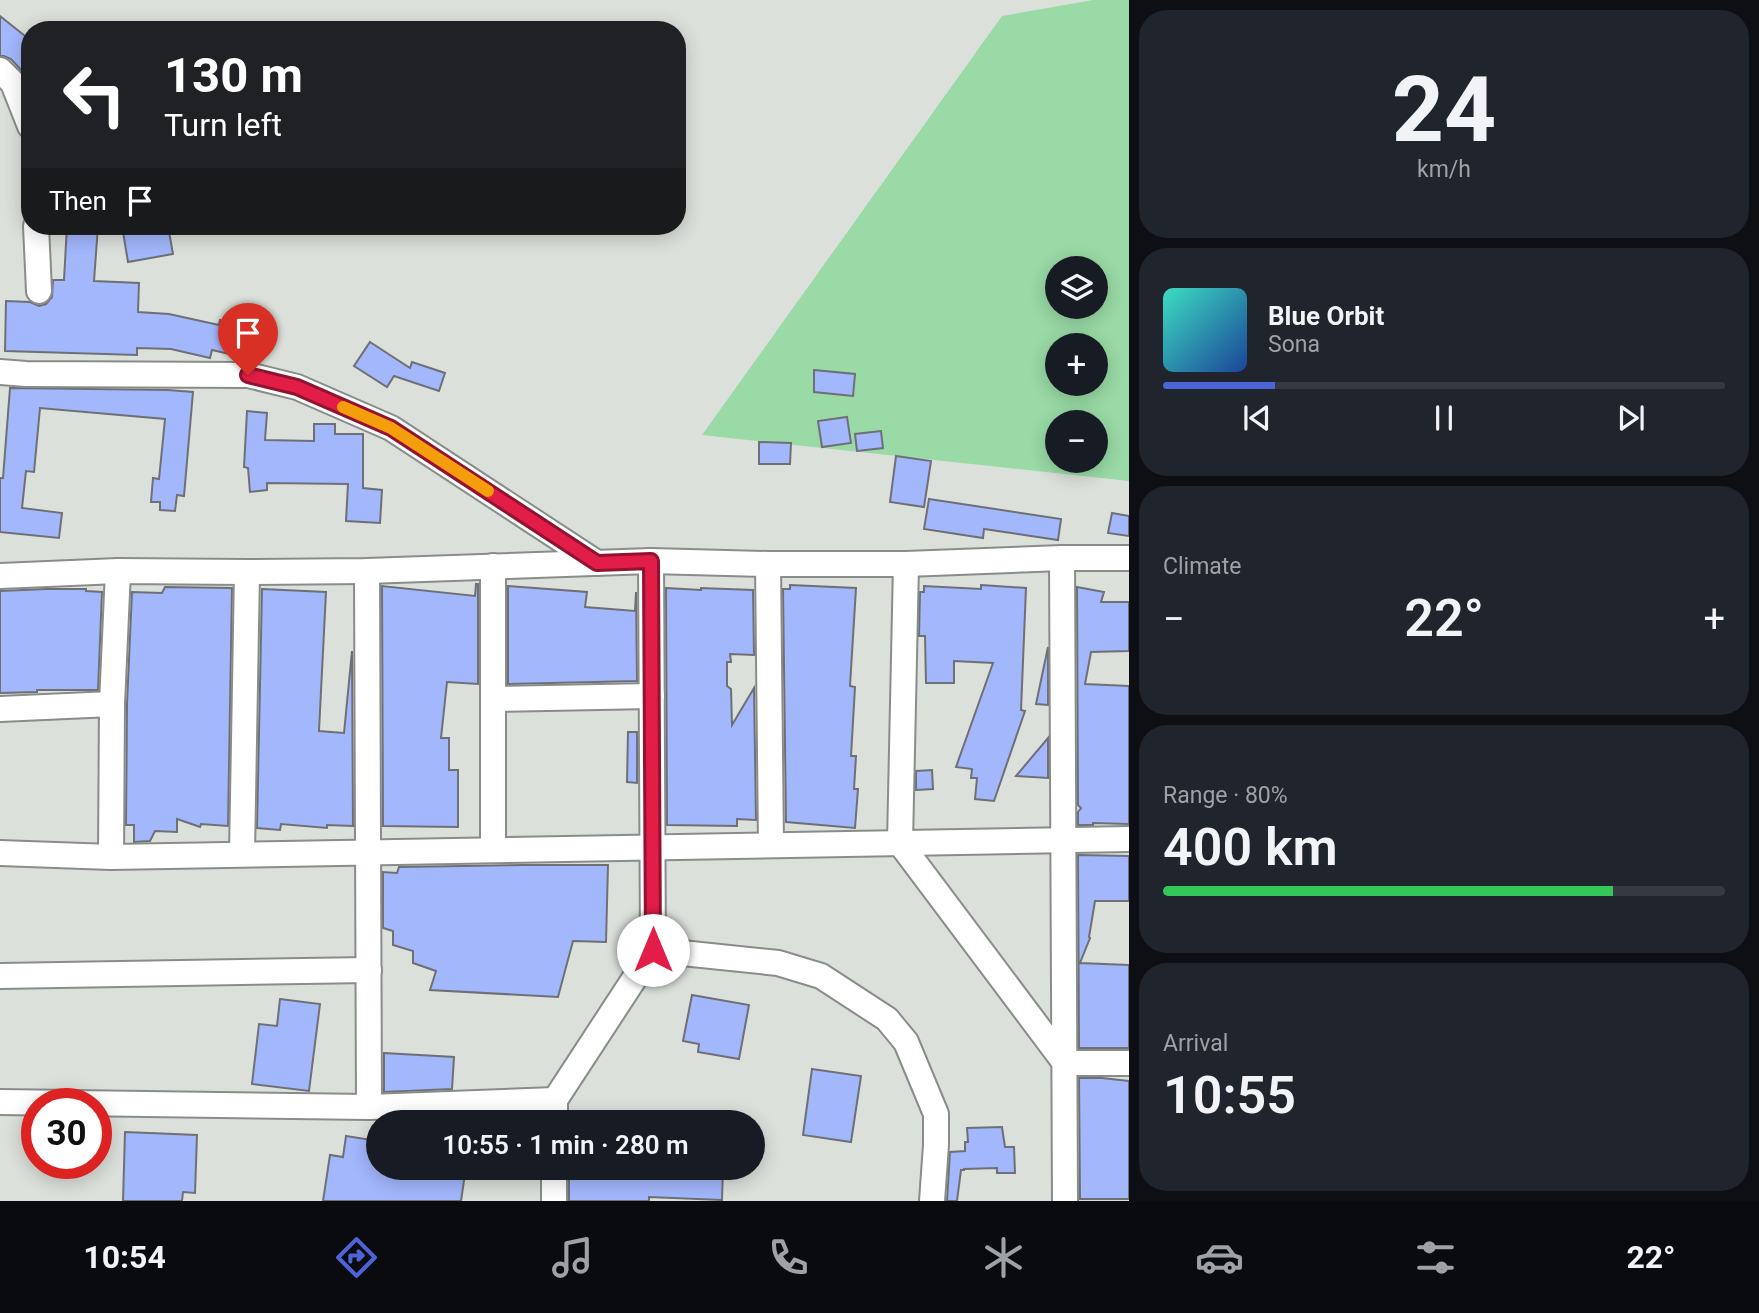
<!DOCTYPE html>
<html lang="en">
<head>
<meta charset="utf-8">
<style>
  body { margin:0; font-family:Roboto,sans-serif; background:#20242c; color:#f1f3f6; height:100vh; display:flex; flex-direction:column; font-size:26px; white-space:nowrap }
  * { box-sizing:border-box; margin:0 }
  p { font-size:23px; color:#9ea1a6 }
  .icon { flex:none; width:38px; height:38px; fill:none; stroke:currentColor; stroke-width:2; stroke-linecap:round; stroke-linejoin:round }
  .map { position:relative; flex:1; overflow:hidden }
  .panel { display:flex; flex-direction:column; gap:10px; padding:10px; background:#0d0f14; width:630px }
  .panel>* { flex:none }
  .guide { position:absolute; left:21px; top:21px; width:665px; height:214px; border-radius:28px; box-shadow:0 4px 18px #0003; background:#202124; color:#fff; overflow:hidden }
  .buttons { position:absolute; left:1045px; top:256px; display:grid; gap:14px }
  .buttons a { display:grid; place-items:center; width:63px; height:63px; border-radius:50%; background:#171b24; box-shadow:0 4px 18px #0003; font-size:35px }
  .speed { position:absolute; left:21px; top:1088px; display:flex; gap:14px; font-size:35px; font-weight:700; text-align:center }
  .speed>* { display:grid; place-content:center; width:91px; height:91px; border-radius:50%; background:#171b24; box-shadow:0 4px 18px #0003; line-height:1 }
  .speed .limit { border:10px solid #d22; background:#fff; color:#111 }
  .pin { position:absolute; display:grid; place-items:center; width:60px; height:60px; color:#fff; margin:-72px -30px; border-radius:50% 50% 50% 0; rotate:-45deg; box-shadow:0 0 7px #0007 }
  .pin .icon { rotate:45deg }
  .me { position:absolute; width:77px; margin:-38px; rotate:0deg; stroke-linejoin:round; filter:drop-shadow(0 0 5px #0008) }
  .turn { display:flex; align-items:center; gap:24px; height:147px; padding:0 28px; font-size:32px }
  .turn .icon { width:91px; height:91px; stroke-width:2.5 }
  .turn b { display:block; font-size:49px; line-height:60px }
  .then { display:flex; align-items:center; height:66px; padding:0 28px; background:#0003; gap:14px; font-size:26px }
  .big { font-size:52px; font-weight:600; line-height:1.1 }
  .panel .widget { flex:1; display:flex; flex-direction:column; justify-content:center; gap:10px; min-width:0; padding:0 24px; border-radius:28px; background:#20242c }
  .panel .dial { align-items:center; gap:0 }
  .dial b { font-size:91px; line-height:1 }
  .song { display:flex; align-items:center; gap:21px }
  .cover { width:84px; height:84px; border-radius:10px; background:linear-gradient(135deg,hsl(170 70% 55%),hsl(220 70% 35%)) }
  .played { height:7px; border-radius:4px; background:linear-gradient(90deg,#4d63d8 20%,#363941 20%) }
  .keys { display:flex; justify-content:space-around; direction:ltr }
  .heat { display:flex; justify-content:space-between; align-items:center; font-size:38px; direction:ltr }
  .charge { height:10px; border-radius:5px; background:linear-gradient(90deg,#34c759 80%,#363941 0) }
  .trip { position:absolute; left:366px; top:1110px; width:399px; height:70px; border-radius:35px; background:#171b24; box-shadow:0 4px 18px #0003; font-weight:600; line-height:70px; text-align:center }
  .menu { display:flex; height:112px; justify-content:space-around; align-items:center; background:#090b0e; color:#9ea1a6 }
  .menu .icon { width:49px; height:49px }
  .menu .current { color:#4d63d8 }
  .menu b { font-size:32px; color:#f1f3f6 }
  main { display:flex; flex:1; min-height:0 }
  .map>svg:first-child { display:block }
</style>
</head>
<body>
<main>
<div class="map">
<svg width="1129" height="1201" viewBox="0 0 1129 1201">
  <rect width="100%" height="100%" fill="#dbe0db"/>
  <!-- green -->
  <path fill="#99daa6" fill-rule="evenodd" d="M1093,0H1129V481L702,435L1002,16ZM1057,268H1096V306H1057ZM1057,345H1096V383H1057ZM1057,422H1096V460H1057Z"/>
  <!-- building -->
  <g fill="#a3b7fd" stroke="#6e7075" stroke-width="2">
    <polygon points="0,16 30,40 30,85 24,73 11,59 4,56 0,56"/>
    <polygon points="67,226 98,226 94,281 139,283 138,312 169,314 219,325 220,320 231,323 233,313 263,320 255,360 212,350 210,358 171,349 137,348 137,355 5,351 6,301 30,302 39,306 46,304 52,297 53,280 64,280"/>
    <polygon points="122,226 168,226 173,254 128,262"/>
    <polygon points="370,342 410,368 412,362 445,373 439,391 394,376 387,387 354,366"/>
    <polygon points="814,370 855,374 853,396 814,392"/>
    <polygon points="10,388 168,390 193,392 184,496 177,495 175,511 160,510 160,502 151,502 153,478 159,479 165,419 40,408 34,472 26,471 22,508 62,513 59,538 0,532 0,478 3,478"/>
    <polygon points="247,411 267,413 265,440 314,441 314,424 335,424 335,434 363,434 363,488 382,490 380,523 346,521 348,484 267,483 267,490 250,492 248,468 244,467"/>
    <polygon points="847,417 851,443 822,447 818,421"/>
    <polygon points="881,431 883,448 857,451 855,434"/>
    <polygon points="759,442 791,443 790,464 759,464"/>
    <polygon points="896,456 931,461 924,507 890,502"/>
    <polygon points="929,499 1061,519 1058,540 984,529 983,538 924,529"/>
    <polygon points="1112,513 1129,516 1129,536 1108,533"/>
    <polygon points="476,584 478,584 478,684 447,682 441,738 449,738 449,770 458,770 458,827 383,826 382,586 475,596"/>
    <polygon points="790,585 856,588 850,686 855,687 851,756 856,756 854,789 858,789 855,828 786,822 783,589 790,589"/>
    <polygon points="981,585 1026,588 1021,710 1025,711 994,801 975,799 977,778 971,778 972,769 956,767 993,663 954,661 954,683 926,683 925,636 919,636 920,592 924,592 924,586 981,589"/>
    <polygon points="508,586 587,592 585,607 635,611 636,592 637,681 508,684"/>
    <polygon points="165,587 232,588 228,826 201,824 200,827 177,819 177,832 155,831 150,841 134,842 134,825 126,825 127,704 132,592 162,593"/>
    <polygon points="1077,587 1104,592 1101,602 1129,602 1129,651 1091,652 1085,684 1129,686 1129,824 1093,823 1093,825 1078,825 1078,812 1081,808 1078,805"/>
    <polygon points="666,588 701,590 701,588 753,590 754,655 730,654 731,662 727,662 727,686 731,689 732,725 754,688 756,820 737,819 737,826 667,825"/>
    <polygon points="46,589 86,589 86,591 102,592 98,690 37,690 37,692 0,693 0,591"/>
    <polygon points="262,589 326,592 319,731 344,733 352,651 353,826 327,825 327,828 281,824 280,830 257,828"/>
    <polygon points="1048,647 1048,705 1036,704"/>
    <polygon points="628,732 637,732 637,783 627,782"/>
    <polygon points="1048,738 1048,778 1016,776"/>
    <polygon points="932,770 933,789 916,790 916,771"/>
    <polygon points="1078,855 1129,856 1129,901 1095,901 1089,937 1090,938 1080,963 1129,965 1129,1048 1079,1048"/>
    <polygon points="524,865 608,865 606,942 573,941 558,997 430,990 436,971 413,963 413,951 393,945 393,931 383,928 383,872 397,873 399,867"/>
    <polygon points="692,995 749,1005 739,1059 698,1052 699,1044 683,1041"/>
    <polygon points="280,999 320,1004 309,1091 252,1084 259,1024 277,1026"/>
    <polygon points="384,1053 454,1057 452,1089 384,1092"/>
    <polygon points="812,1069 861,1076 851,1142 803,1135"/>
    <polygon points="1079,1078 1102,1078 1129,1081 1129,1199 1080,1199"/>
    <polygon points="1002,1127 1005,1147 1014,1147 1015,1173 997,1173 997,1168 964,1169 964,1170 961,1170 957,1201 947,1201 950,1152 965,1151 965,1142 968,1142 967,1128"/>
    <polygon points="125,1132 197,1135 195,1193 183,1192 182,1201 123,1201"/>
    <polygon points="346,1136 378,1141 378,1167 466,1167 461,1201 323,1201 330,1155 343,1157"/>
    <polygon points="569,1167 723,1167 722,1200 649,1197 649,1201 569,1201"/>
  </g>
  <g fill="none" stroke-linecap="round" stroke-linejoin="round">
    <defs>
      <g id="minor">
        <polyline points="0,70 13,83 30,126"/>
        <polyline points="36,226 39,291"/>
        <polyline points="0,372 26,374 248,375 297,387 391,428 597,563"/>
        <polyline points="1062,558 1065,1201"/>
        <polyline points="768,564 771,845"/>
        <polyline points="906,564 900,843 1065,1063 1129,1063"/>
        <polyline points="367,571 369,1107"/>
        <polyline points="0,576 118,571 247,572 367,571 651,561 768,564 906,564 1062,558 1129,558"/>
        <polyline points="493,699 652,696"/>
        <polyline points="0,709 112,704"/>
        <polyline points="493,850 493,566"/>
        <polyline points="0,853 111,857 1129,839"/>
        <polyline points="242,854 247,572"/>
        <polyline points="111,857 112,704 118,571"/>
        <polyline points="653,950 778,963 821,976 887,1019 906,1042 936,1114 936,1145 932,1201"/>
        <polyline points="0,976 369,970"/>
        <polyline points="0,1102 369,1107 555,1100"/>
        <polyline points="555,1122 555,1100 653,950 651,561"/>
        <polyline points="554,1201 554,1167"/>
      </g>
    </defs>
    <!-- minor casing -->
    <use href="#minor" stroke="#898d89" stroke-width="28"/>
    <!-- minor -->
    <use href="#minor" stroke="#fff" stroke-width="24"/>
  </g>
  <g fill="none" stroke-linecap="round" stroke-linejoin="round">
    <defs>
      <polyline id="route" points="248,375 297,387 391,428 597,563 651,561 653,950"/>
    </defs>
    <!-- route casing -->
    <use href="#route" stroke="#92132f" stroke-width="18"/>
    <!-- route -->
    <use href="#route" stroke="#e11d48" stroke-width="12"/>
    <!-- slow -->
    <polyline stroke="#f59e0b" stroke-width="12" points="343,407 391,428 488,491"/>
  </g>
</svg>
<div class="buttons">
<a><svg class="icon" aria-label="layers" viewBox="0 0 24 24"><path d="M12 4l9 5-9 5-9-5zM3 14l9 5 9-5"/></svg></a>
<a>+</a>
<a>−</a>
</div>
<div class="speed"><div class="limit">30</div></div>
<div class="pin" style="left:248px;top:375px;background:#d93025"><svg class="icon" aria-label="arrive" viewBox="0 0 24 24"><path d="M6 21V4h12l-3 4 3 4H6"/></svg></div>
<svg class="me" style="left:653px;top:950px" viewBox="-20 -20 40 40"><circle r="19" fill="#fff"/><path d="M0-13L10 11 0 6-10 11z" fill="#e11d48"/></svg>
<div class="trip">10:55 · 1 min · 280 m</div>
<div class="guide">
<div class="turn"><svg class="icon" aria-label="left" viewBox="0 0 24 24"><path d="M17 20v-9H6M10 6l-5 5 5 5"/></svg><div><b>130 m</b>Turn left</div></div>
<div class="then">Then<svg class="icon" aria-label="arrive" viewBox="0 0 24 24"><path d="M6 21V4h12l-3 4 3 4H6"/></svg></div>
</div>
</div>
<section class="panel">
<div class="widget dial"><b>24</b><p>km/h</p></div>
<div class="widget">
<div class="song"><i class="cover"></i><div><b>Blue Orbit</b><p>Sona</p></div></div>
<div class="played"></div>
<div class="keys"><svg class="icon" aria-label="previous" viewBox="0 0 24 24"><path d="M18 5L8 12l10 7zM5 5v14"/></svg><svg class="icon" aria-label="pause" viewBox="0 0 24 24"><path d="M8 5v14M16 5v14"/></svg><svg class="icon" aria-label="next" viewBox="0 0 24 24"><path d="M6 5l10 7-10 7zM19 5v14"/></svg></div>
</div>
<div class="widget"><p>Climate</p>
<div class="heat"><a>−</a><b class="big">22°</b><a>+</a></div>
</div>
<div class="widget"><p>Range · 80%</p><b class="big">400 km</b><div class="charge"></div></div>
<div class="widget"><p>Arrival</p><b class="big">10:55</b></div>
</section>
</main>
<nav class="menu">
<b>10:54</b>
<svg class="icon current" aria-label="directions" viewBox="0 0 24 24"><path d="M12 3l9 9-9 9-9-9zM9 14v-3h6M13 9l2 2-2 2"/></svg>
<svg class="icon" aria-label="music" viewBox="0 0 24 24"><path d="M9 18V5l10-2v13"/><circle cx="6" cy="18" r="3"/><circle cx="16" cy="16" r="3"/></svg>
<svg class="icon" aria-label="phone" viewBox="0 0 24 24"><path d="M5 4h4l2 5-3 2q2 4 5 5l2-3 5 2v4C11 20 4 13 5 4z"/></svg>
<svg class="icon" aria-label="climate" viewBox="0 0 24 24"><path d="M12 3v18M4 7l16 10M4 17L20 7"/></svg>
<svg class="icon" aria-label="car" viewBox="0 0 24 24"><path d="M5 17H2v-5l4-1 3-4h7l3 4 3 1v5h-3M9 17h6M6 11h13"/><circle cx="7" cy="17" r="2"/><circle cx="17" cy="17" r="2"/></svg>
<svg class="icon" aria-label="filters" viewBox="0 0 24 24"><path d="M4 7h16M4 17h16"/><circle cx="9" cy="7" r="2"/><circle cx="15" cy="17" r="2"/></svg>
<b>22°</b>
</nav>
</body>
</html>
